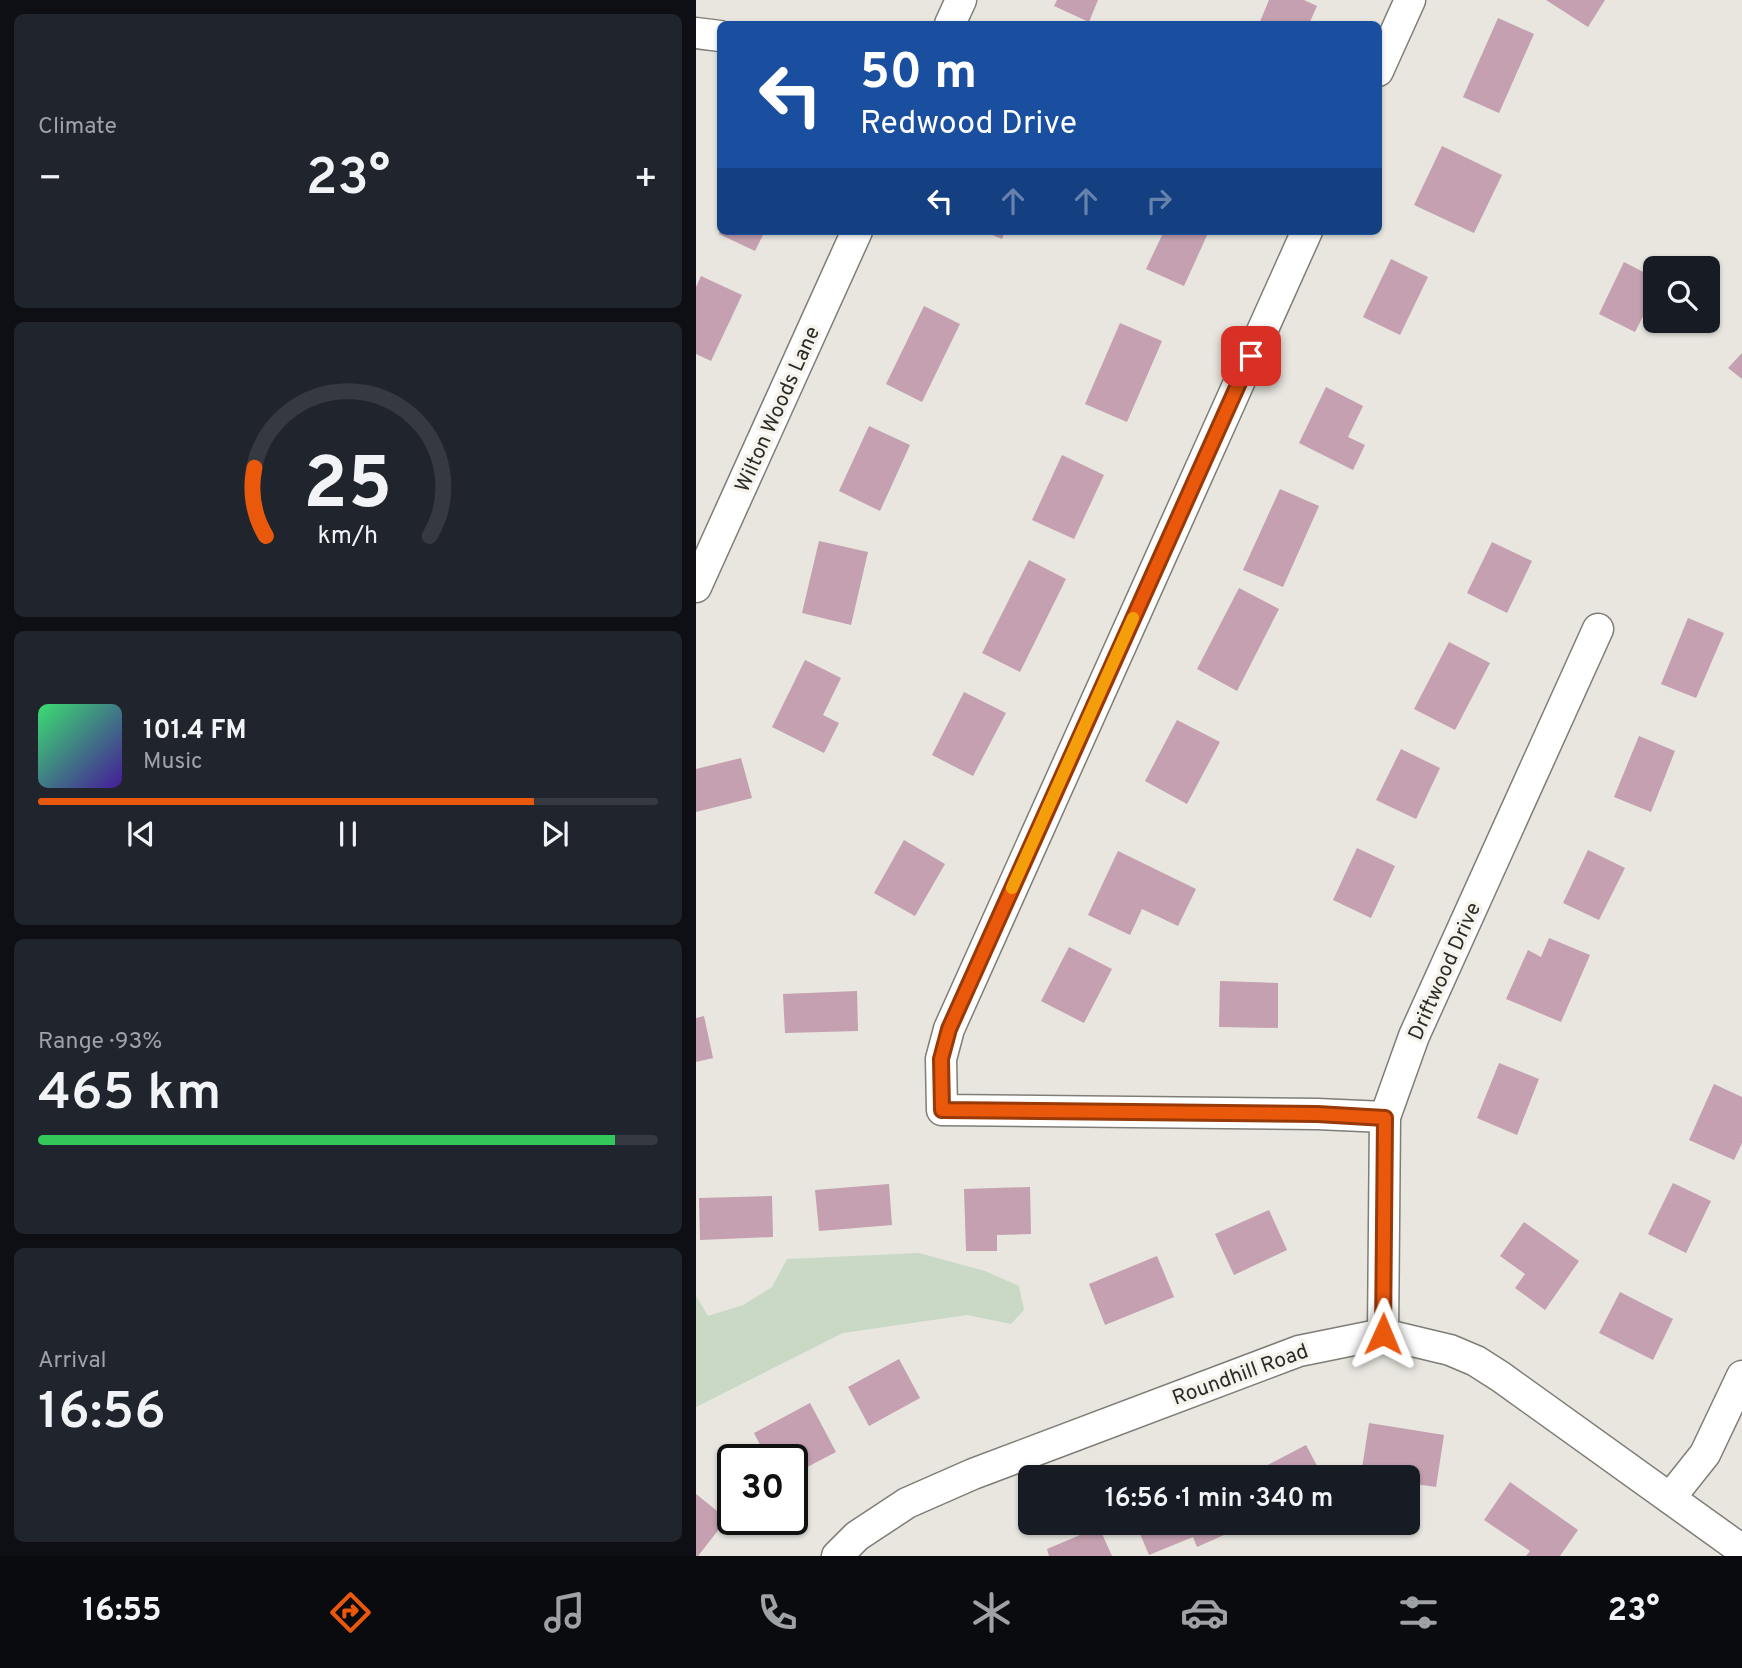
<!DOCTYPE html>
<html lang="en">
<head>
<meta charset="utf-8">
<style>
  body { margin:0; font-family:Overpass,sans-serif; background:#20242c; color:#f1f3f6; height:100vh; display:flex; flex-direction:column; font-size:26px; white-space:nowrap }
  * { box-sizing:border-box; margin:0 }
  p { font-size:23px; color:#9ea1a6 }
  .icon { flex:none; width:38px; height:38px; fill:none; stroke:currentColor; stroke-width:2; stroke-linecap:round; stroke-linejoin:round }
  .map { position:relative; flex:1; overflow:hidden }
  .details { display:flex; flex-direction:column; gap:14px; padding:14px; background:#0d0f14; width:696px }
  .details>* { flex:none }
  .hud { position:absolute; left:21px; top:21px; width:665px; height:214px; border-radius:10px; box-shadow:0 2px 5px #0004; background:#1a4fa0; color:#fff; overflow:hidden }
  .tools { position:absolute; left:947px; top:256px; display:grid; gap:14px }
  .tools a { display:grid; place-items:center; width:77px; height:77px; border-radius:10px; background:#171b24; box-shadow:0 2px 5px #0004; font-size:35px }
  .speed { position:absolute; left:21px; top:1444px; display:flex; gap:14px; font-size:35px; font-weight:700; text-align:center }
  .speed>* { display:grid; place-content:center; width:91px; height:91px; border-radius:50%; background:#171b24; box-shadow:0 2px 5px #0004; line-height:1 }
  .speed .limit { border:4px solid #111; border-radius:10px; background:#fff; color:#111 }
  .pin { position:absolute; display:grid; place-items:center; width:60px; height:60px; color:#fff; margin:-30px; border-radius:14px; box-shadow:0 4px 10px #0006 }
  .me { position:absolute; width:77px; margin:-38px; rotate:1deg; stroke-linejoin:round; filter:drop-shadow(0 0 5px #0008) }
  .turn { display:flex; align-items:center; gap:24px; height:147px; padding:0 28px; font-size:32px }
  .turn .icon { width:91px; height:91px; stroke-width:2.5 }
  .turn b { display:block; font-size:49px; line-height:60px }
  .lanes { display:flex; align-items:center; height:66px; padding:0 28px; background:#0003; justify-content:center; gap:35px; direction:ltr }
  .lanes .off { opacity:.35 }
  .big { font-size:52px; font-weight:600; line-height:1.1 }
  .details .tile { flex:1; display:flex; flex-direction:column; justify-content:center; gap:10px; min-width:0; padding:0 24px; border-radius:10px; background:#20242c }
  .details .dial { align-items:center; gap:0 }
  .dial svg { height:182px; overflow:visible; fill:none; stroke:#363941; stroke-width:7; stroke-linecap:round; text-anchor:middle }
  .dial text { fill:#f1f3f6; stroke:none }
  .song { display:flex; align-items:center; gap:21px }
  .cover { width:84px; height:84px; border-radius:10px; background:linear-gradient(135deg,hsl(140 70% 55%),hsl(260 70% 35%)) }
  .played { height:7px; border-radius:4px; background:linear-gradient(90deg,#ea580c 80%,#363941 80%) }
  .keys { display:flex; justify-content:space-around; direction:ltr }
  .heat { display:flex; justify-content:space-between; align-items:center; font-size:38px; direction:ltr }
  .charge { height:10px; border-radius:5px; background:linear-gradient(90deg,#34c759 93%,#363941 0) }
  .trip { position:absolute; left:322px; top:1465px; width:402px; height:70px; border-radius:10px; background:#171b24; box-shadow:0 2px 5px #0004; font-weight:600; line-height:70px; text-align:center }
  .menu { display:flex; height:112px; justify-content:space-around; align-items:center; background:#090b0e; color:#9ea1a6 }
  .menu .icon { width:49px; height:49px }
  .menu .active { color:#ea580c }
  .menu b { font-size:32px; color:#f1f3f6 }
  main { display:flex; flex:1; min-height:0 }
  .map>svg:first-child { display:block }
</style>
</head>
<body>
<main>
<section class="details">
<div class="tile"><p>Climate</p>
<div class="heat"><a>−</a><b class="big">23°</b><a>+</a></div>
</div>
<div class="tile dial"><svg viewBox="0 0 100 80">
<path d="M14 69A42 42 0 1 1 86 69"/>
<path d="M14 69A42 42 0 0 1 9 39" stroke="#ea580c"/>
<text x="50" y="56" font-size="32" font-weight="700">25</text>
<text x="50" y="72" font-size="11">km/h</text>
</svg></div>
<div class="tile">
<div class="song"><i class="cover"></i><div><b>101.4 FM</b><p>Music</p></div></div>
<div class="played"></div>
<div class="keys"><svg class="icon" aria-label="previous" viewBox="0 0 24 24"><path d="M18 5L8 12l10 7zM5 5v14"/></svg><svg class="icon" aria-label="pause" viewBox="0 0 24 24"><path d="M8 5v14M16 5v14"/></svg><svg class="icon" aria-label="next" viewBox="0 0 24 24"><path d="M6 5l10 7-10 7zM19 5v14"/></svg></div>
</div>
<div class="tile"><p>Range · 93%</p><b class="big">465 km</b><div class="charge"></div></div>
<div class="tile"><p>Arrival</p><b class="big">16:56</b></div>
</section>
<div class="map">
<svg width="1046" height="1556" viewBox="0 0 1046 1556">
  <rect width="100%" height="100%" fill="#e8e6df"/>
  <!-- green -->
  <polygon fill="#c9d9c5" points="223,1253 289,1271 323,1286 328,1310 315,1324 271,1315 147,1333 0,1407 0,1296 12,1316 47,1305 76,1287 91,1259"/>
  <!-- building -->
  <g fill="#c4a0b0">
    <polygon points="361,0 402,0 393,22 358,6"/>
    <polygon points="573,0 608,0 621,6 613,24 563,24"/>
    <polygon points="850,0 909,0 892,27"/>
    <polygon points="802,18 838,34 803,113 767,97"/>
    <polygon points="746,146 806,175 778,233 718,205"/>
    <polygon points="24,231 69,231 59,251 23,234"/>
    <polygon points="287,231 309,231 306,239"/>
    <polygon points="468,231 513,231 488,286 450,269"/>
    <polygon points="695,259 732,277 704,335 667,317"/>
    <polygon points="928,262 959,278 959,293 939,332 903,314"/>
    <polygon points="5,276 46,295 15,361 0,354 0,287"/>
    <polygon points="228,306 264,324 226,402 190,384"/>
    <polygon points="424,323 466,341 431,422 389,404"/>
    <polygon points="1046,353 1046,379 1032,368"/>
    <polygon points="630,387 667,406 652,437 669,445 657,470 603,443"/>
    <polygon points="173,426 214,445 184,511 143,491"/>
    <polygon points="366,455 408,475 378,539 336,520"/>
    <polygon points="584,489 623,506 587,587 547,570"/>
    <polygon points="123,541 172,552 155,625 106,613"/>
    <polygon points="796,542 836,561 811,613 771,593"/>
    <polygon points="333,560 370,579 324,672 286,653"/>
    <polygon points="543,588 583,609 541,691 501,669"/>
    <polygon points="992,618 1028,633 1000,698 965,684"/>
    <polygon points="753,642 794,663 759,730 718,709"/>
    <polygon points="109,660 145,678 127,715 143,723 128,753 76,727"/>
    <polygon points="268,692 310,713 277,776 236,755"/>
    <polygon points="481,720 524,742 491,804 449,781"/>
    <polygon points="943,736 979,751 955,812 918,797"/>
    <polygon points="705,749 744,768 720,819 680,800"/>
    <polygon points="45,758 56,798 0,812 0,769"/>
    <polygon points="208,840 249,864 219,916 178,893"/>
    <polygon points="661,848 699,866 675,918 637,900"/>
    <polygon points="892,850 929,868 903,920 867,903"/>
    <polygon points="422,851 500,889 482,926 446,909 434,935 392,915"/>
    <polygon points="853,938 894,955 865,1022 810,999 832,950 845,957"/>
    <polygon points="373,947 416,969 388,1023 345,1001"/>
    <polygon points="524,981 582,983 582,1028 523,1027"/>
    <polygon points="161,991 162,1031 89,1033 87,994"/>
    <polygon points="8,1016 17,1058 0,1062 0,1018"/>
    <polygon points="803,1063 843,1079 821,1135 781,1118"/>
    <polygon points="1018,1084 1046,1097 1046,1143 1038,1160 993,1140"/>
    <polygon points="977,1183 1015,1201 990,1253 952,1234"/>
    <polygon points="193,1184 196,1225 123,1231 119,1190"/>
    <polygon points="334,1187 335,1234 301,1235 301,1251 270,1251 268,1189"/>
    <polygon points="76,1196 77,1237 4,1240 3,1198"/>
    <polygon points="573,1210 591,1250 538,1275 519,1234"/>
    <polygon points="828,1222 883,1261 849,1310 819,1288 829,1274 804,1256"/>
    <polygon points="461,1256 478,1297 409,1325 393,1284"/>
    <polygon points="924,1292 977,1319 957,1360 903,1333"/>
    <polygon points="203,1359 224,1398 173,1426 152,1387"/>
    <polygon points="114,1403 140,1452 96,1475 96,1460 72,1460 58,1433"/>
    <polygon points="673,1423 748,1435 740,1487 712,1483 712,1477 665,1475"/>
    <polygon points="610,1445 627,1477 563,1477 560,1471"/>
    <polygon points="498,1467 503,1477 474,1477"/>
    <polygon points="814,1482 882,1530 864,1556 830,1556 834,1551 788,1520"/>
    <polygon points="0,1494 31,1519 2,1556 0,1556"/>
    <polygon points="439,1522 523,1522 528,1535 501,1547 497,1537 453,1555"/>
    <polygon points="403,1527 416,1556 353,1556 351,1549"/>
  </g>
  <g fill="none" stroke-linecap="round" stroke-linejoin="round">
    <defs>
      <g id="minor">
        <polyline points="254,24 265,0"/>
        <polyline points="0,33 24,36"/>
        <polyline points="682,71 714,0"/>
        <polyline points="611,231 253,1029 245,1059 246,1110 621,1114 689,1117"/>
        <polyline points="0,587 161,231"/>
        <polyline points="687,1334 689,1117 718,1036 902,629"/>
        <polyline points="974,1498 1009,1454 1046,1376"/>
        <polyline points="141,1556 161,1536 211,1503 277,1474 603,1351 687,1334 754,1350 780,1361 805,1377 1046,1550"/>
      </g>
    </defs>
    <!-- minor casing -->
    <use href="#minor" stroke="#7e7d76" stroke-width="33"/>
    <!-- minor -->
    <use href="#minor" stroke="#fff" stroke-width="30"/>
  </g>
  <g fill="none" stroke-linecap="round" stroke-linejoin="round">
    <defs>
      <polyline id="route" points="555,356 253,1029 245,1059 246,1110 621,1114 689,1118 687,1334"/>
    </defs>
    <!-- route casing -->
    <use href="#route" stroke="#983908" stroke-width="18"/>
    <!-- route -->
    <use href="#route" stroke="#ea580c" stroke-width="12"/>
    <!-- slow -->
    <polyline stroke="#f59e0b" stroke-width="12" points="316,888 437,618"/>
  </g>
  <g text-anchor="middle" stroke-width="7" stroke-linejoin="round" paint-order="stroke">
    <!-- street labels -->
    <g font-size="21" fill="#2c2b28" stroke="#f5f3ec">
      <text transform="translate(81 409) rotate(-66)" y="7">Wilton Woods Lane</text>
      <text transform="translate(748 971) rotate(-66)" y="7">Driftwood Drive</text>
      <text transform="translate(544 1374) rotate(-20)" y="7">Roundhill Road</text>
    </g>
  </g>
</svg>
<div class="tools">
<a><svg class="icon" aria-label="search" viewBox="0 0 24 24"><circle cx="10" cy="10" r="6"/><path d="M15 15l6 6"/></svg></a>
</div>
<div class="speed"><div class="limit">30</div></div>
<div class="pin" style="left:555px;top:356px;background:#d93025"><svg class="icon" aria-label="arrive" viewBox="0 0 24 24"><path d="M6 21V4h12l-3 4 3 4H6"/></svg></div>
<svg class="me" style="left:687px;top:1334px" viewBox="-20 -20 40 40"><path d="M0-17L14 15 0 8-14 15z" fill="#ea580c" stroke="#fff" stroke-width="4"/></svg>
<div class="trip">16:56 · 1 min · 340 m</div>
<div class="hud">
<div class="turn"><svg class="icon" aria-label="left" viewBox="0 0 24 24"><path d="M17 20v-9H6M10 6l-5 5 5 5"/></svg><div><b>50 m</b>Redwood Drive</div></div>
<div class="lanes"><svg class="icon" aria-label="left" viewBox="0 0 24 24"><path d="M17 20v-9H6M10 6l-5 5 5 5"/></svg><svg class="icon off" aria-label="ahead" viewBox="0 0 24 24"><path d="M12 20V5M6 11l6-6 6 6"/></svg><svg class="icon off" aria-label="ahead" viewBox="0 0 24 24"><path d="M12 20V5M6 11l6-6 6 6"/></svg><svg class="icon off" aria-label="right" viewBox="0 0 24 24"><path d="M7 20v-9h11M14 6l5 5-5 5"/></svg></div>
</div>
</div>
</main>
<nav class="menu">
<b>16:55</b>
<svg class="icon active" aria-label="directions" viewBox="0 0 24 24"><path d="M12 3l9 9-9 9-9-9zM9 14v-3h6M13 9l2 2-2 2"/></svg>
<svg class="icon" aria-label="music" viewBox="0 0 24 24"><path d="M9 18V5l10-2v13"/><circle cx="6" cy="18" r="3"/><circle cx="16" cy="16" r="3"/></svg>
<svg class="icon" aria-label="phone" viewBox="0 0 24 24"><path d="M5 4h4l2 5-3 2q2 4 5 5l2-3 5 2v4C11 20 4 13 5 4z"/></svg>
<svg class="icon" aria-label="climate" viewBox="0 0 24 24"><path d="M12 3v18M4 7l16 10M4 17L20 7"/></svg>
<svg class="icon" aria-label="car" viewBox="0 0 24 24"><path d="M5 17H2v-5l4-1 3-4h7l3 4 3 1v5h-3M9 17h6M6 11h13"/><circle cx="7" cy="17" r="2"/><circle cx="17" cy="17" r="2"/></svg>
<svg class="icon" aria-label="filters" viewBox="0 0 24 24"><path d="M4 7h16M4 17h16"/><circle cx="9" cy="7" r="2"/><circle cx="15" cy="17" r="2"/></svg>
<b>23°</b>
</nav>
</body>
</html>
